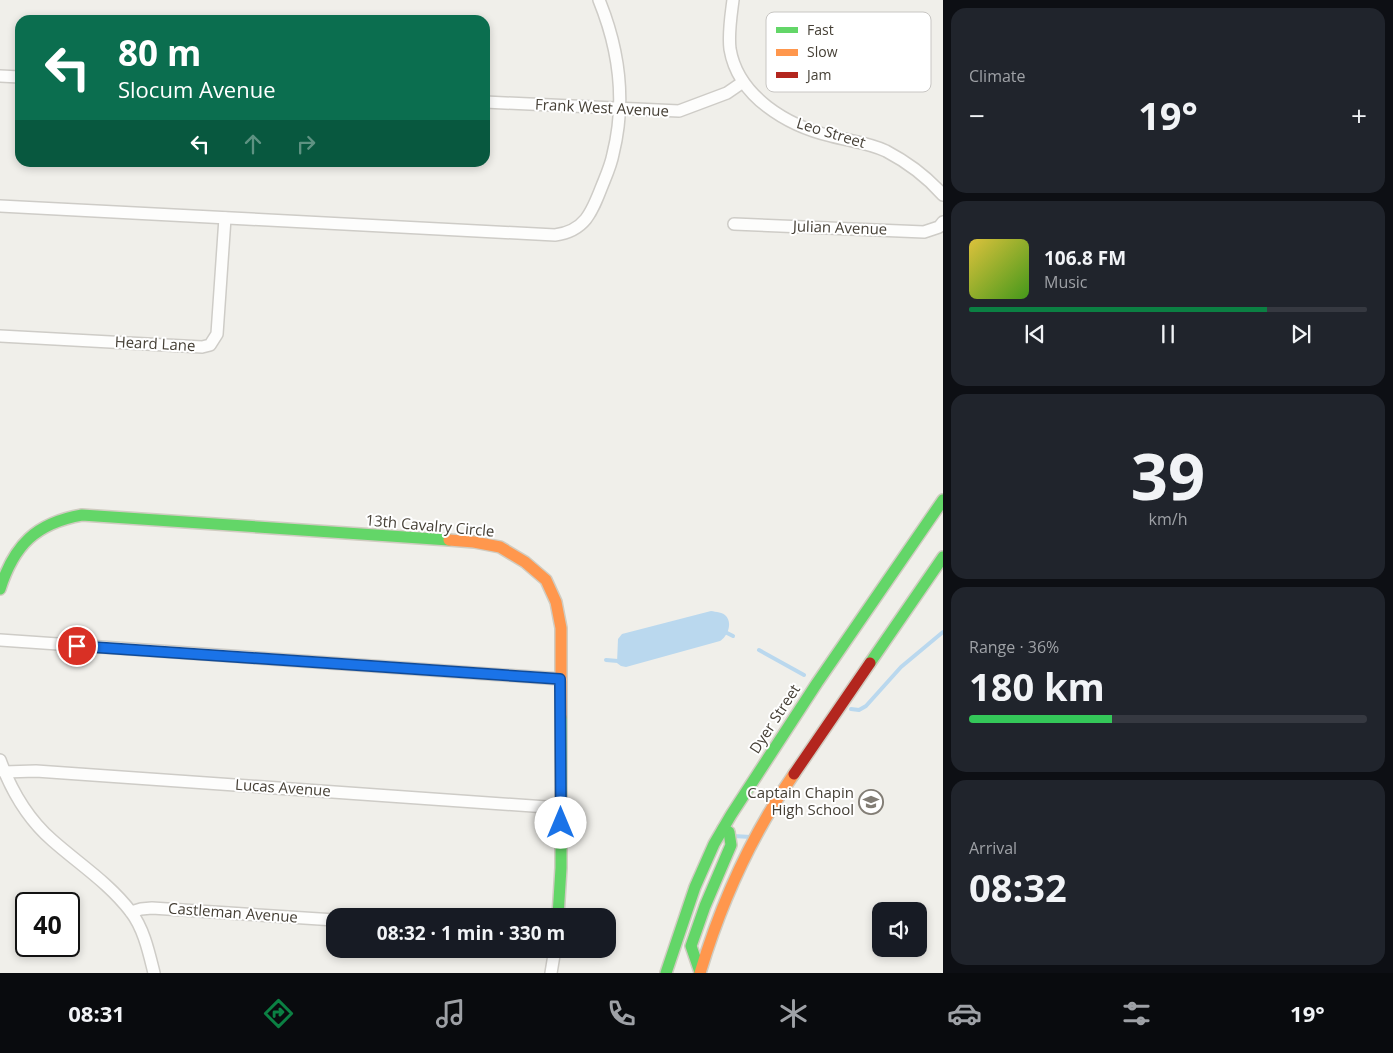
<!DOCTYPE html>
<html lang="en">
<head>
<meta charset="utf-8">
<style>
  body { margin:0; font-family:"Open Sans",sans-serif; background:#20242c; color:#f1f3f6; height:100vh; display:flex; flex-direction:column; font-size:19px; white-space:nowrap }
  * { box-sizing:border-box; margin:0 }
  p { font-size:16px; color:#9ea1a6 }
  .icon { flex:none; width:28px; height:28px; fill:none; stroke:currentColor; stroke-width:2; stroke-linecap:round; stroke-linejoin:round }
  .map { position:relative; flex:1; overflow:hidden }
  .details { display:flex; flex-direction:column; gap:8px; padding:8px; background:#0d0f14; width:450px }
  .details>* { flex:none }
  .guide { position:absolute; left:15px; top:15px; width:475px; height:152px; border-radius:15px; box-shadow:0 2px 8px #0003; background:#0b6e4f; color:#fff; overflow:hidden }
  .tools { position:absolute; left:872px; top:902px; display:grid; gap:10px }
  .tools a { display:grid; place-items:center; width:55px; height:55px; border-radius:10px; background:#171b24; box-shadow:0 2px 8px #0003; font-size:25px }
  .speed { position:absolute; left:15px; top:892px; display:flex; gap:10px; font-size:25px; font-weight:700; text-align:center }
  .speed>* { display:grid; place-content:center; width:65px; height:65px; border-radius:50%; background:#171b24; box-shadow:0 2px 8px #0003; line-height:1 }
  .speed .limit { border:2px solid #111; border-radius:8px; background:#fff; color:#111 }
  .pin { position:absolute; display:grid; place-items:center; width:42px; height:42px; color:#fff; margin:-21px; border:2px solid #fff; border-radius:50%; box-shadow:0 1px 5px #0007 }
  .me { position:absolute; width:55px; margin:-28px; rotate:0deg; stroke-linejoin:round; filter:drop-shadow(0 0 4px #0008) }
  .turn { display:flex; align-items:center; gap:18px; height:105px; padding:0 20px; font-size:22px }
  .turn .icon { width:65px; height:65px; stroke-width:2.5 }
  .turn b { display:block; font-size:35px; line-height:42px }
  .lanes { display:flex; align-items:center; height:48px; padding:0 20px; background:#0003; justify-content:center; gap:25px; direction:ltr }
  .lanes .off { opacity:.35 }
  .big { font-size:38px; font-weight:700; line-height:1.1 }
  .details .widget { flex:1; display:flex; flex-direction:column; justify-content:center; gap:8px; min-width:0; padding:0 18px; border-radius:15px; background:#20242c }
  .details .dial { align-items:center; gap:0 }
  .dial b { font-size:65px; line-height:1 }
  .song { display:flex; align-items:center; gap:15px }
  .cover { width:60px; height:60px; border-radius:8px; background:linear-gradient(135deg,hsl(50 70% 55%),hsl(100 70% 35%)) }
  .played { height:5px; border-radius:2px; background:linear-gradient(90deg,#0b8043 75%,#363941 75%) }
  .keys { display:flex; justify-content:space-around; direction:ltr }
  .heat { display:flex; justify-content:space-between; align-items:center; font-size:28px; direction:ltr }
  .charge { height:8px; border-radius:4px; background:linear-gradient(90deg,#34c759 36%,#363941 0) }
  .trip { position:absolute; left:326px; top:908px; width:290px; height:50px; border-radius:15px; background:#171b24; box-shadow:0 2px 8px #0003; font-weight:700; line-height:50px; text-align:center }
  .dock { display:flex; height:80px; justify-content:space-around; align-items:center; background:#090b0e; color:#9ea1a6 }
  .dock .icon { width:35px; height:35px }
  .dock .on { color:#0b8043 }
  .dock b { font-size:22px; color:#f1f3f6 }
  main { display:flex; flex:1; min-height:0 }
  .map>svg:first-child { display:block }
</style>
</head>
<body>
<main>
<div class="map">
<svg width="943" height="973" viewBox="0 0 943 973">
  <rect width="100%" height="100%" fill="#f0efea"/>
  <!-- water -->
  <path fill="#bad8ee" d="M711,611C716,612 723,612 726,616C733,624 727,637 720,641L626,667L621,666L617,663L618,639L622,634Z"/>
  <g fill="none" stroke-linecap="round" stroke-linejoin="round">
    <!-- stream -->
    <g stroke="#bad8ee" stroke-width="4">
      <polyline points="727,633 733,636"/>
      <polyline points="759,650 804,675"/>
      <polyline points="606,660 618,661"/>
      <polyline points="851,709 859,710 866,706 901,667 943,632"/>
      <polyline points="733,836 751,837"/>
    </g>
    <defs>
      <g id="street">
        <path d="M733,0C731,16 728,33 730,49C738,97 788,126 831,136C850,141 869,143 886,151C907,162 927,177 943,195"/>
        <polyline points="0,76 20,77"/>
        <polyline points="485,102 679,111 727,93 743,82"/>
        <path d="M0,206L555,235C585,231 592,212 602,186C606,176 611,165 613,154C626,102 619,49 599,0"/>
        <polyline points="734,224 924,232 939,227 943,222"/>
        <polyline points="0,336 202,347 210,345 217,334 225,218"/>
        <polyline points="0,640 561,679"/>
        <path d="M0,760C11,790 28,819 52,840C79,864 109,883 131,912C144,929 149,953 154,973"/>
        <polyline points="4,772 36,771 561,808"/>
        <polyline points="131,912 141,909 152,908 335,920"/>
        <polyline points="551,973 555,949"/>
      </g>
      <g id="fast">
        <path d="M0,589C14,545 36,523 82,515L449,540"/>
        <polyline points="870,663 943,557"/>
        <polyline points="558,916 561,868 561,717"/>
        <polyline points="700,972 691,946 705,906 731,845 729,832 723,829"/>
        <polyline points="666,973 695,887 714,844 731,815 817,683 943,500"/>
      </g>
      <g id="slow">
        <polyline points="449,540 474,542 500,547 525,562 546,580 556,602 561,628 561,717"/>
        <path d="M700,973C721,903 752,834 794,774"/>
      </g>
      <polyline id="jam" points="794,774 870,663"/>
    </defs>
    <!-- street casing -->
    <use href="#street" stroke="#ceccc7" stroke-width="14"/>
    <!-- fast casing -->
    <use href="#fast" stroke="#d0ccc1" stroke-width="14"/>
    <!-- slow casing -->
    <use href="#slow" stroke="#d0ccc1" stroke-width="14"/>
    <!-- jam casing -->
    <use href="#jam" stroke="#d0ccc1" stroke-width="14"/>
    <!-- street -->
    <use href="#street" stroke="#fdfdfc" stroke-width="11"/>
    <!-- fast -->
    <use href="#fast" stroke="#63d668" stroke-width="11"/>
    <!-- slow -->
    <use href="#slow" stroke="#ff974d" stroke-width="11"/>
    <!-- jam -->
    <use href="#jam" stroke="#b3261e" stroke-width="11"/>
  </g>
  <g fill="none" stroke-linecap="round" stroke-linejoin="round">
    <defs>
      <polyline id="route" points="77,646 560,679 561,823"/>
    </defs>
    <!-- route casing -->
    <use href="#route" stroke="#114b97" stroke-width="12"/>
    <!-- route -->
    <use href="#route" stroke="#1a73e8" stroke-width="9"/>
  </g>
  <!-- icons -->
  <defs>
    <symbol id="school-ring" viewBox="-11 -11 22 22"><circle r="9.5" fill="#fff" stroke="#827d75" stroke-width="1.5"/><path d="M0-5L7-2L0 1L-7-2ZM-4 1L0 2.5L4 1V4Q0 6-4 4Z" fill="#827d75"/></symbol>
  </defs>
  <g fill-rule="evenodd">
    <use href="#school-ring" x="857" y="788" width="28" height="28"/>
  </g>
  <g text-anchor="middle" stroke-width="4" stroke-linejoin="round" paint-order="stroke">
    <!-- street labels -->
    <g font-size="15" fill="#464036" stroke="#fff">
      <text transform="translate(602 108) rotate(3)" y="5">Frank West Avenue</text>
      <text transform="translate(831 133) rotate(17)" y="5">Leo Street</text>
      <text transform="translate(840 228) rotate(2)" y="5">Julian Avenue</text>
      <text transform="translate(155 344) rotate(3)" y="5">Heard Lane</text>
      <text transform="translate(430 526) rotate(5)" y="5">13th Cavalry Circle</text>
      <text transform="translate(775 719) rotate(-57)" y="5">Dyer Street</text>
      <text transform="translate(283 788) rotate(4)" y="5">Lucas Avenue</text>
      <text transform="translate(233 913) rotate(4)" y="5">Castleman Avenue</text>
    </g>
    <!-- poi labels -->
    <g font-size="15" fill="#464036" stroke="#fff" text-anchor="end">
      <text x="854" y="798">Captain Chapin<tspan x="854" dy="17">High School</tspan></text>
    </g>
  </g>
  <!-- legend -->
  <rect x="766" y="12" width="165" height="80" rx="8" fill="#fff" stroke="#c8c6c3" stroke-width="1"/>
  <rect x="776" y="27" width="22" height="6" fill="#63d668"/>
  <rect x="776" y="49" width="22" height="7" fill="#ff974d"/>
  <rect x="776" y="72" width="22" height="6" fill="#b3261e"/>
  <g font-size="14" fill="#464036">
    <text x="807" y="35">Fast</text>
    <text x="807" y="57">Slow</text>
    <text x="807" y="80">Jam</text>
  </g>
</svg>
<div class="tools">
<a><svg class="icon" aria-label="sound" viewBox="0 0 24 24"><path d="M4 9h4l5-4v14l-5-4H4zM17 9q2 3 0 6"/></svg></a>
</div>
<div class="speed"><div class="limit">40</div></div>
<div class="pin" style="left:77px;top:646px;background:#d93025"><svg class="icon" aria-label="arrive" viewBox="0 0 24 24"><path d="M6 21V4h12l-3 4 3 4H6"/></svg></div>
<svg class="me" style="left:561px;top:823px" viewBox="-20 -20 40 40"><circle r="19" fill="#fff"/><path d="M0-13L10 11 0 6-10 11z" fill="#1a73e8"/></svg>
<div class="trip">08:32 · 1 min · 330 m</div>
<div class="guide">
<div class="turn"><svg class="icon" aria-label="left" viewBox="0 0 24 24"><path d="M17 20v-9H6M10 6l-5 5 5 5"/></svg><div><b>80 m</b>Slocum Avenue</div></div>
<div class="lanes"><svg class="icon" aria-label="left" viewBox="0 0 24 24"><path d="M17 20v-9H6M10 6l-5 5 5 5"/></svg><svg class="icon off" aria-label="ahead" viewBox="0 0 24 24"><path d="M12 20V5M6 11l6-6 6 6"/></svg><svg class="icon off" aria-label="right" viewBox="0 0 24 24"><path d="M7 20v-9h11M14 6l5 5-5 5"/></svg></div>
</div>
</div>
<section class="details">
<div class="widget"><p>Climate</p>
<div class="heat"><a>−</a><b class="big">19°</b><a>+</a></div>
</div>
<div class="widget">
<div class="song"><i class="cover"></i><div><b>106.8 FM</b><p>Music</p></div></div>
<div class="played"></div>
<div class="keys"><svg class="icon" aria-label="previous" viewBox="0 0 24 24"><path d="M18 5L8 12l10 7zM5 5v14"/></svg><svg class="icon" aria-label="pause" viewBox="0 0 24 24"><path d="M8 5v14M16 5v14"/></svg><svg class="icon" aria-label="next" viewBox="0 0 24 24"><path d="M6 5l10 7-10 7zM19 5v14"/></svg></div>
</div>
<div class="widget dial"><b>39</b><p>km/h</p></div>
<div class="widget"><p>Range · 36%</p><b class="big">180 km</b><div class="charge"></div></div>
<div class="widget"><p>Arrival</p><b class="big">08:32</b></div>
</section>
</main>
<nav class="dock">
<b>08:31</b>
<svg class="icon on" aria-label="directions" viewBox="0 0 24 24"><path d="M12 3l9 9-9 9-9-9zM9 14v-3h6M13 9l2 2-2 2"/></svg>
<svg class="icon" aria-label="music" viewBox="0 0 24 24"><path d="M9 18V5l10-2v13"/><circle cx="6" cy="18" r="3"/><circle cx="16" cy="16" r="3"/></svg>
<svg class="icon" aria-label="phone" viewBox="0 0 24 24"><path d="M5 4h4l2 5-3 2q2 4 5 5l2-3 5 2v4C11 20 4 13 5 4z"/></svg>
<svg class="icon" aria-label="climate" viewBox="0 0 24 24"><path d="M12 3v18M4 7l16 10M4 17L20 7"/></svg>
<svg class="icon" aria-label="car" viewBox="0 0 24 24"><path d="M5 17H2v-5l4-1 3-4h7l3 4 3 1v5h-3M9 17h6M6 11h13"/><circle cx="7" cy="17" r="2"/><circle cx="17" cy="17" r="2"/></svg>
<svg class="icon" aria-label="filters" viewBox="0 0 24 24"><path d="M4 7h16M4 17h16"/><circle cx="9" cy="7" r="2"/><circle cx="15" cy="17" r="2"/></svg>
<b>19°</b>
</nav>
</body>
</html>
